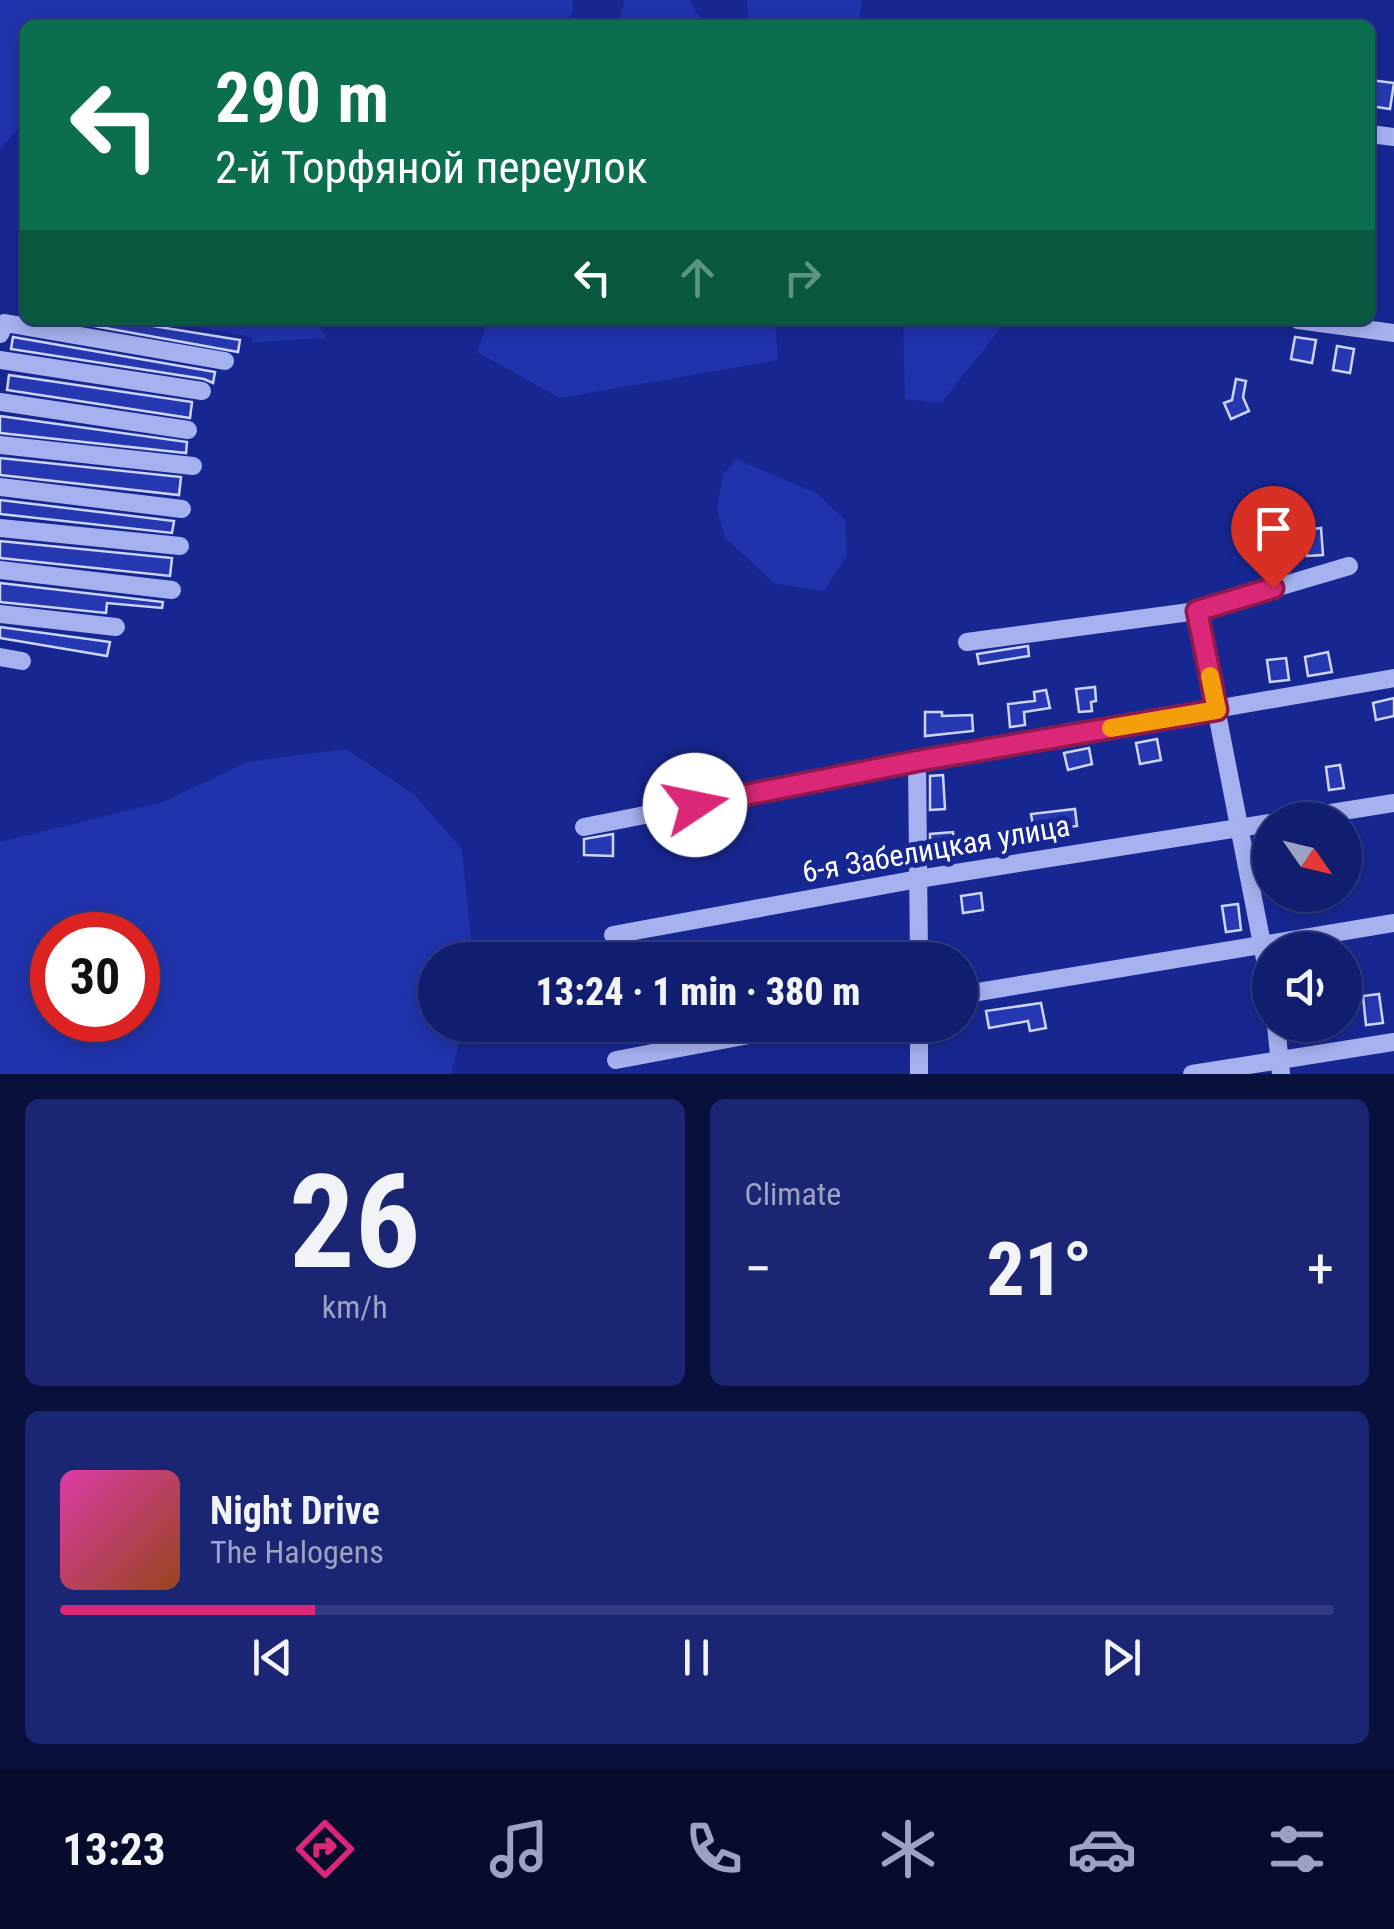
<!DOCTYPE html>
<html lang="en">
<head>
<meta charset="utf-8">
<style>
  body { margin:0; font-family:"Roboto Condensed",sans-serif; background:#1a2673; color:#f1f3f6; height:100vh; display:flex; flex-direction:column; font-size:38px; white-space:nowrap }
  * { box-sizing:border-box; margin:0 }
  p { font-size:32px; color:#9ca2c2 }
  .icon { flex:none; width:55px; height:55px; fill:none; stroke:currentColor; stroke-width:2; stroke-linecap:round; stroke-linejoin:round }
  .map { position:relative; height:1074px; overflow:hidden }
  .side { display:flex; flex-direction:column; gap:25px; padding:25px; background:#09103c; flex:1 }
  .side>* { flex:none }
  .top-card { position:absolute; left:20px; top:20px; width:1355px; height:305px; border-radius:15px; box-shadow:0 5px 15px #0003,0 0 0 2px #303b81; background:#0b6e4f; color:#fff; overflow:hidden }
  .needle { width:65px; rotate:124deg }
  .controls { position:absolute; left:1252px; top:802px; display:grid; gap:20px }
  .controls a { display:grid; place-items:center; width:110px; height:110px; border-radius:50%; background:#111d6e; box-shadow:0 5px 15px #0003,0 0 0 2px #303b81; font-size:50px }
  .speed { position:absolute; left:30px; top:912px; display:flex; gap:20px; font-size:50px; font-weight:700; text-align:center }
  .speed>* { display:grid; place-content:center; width:130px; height:130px; border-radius:50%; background:#111d6e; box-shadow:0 5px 15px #0003,0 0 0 2px #303b81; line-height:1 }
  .speed .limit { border:15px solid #d22; background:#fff; color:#111 }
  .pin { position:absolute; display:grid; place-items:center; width:85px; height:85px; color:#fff; margin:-102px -42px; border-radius:50% 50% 50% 0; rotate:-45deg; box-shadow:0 0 10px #0007 }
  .pin .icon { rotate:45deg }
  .me { position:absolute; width:110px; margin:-55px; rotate:79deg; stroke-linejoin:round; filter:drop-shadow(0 0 8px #0008) }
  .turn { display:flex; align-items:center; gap:35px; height:210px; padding:0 30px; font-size:45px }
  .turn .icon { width:130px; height:130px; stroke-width:2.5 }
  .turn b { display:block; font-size:70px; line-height:85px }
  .lanes { display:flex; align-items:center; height:95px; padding:0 30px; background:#0003; justify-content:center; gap:50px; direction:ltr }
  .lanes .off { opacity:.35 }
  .big { font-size:75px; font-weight:800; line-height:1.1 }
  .side .widget { flex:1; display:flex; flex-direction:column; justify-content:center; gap:15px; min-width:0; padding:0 35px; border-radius:15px; background:#1a2673 }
  .side .dial { align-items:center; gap:0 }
  .dial b { font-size:130px; line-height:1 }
  .song { display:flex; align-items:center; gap:30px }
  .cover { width:120px; height:120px; border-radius:15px; background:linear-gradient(135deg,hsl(320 70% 55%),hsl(20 70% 35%)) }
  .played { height:10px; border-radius:5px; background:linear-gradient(90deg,#db2777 20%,#303b81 20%) }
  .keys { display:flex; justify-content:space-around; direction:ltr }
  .heat { display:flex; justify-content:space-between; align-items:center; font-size:55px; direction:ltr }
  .side .tiles { flex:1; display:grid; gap:25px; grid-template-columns:1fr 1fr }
  .widget:last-child { grid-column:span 2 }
  .trip { position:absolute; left:418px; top:942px; width:560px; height:100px; border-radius:50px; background:#111d6e; box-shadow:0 5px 15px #0003,0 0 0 2px #303b81; font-weight:800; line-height:100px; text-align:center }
  .tabs { display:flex; height:160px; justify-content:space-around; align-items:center; background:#070c2c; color:#9ca2c2 }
  .tabs .icon { width:70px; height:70px }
  .tabs .current { color:#db2777 }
  .tabs b { font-size:45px; color:#f1f3f6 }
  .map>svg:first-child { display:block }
</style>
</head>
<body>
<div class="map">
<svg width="1394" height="1074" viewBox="0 0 1394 1074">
  <rect width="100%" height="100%" fill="#172792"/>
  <!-- green -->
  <g fill="#2033ac" fill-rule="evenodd">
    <polygon points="0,0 572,0 573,10 567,25 25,25 25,121 0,149"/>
    <polygon points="625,0 689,0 704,25 617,25"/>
    <polygon points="747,0 862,0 858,25 748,25"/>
    <polygon points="160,320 316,320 326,338 252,342 252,337"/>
    <polygon points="488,320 775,320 778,360 560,398 477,352"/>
    <polygon points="903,320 1007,320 941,403 905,399"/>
    <polygon points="736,459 818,494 845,520 847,555 824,591 774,583 725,538 717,510 723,475"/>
    <path d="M346,749L415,795L462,850L473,960H435V1025H464L451,1074H0V842L163,802L247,762ZM52,935H138V1020H52Z"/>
  </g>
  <!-- building -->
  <g fill="#2638b1" stroke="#cdd4fb" stroke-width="2.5">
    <polygon points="1370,80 1394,83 1390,109 1370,106"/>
    <polygon points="61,320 116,320 240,340 238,352"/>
    <polygon points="13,337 215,372 213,383 204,379 11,349"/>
    <polygon points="1295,337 1316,340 1312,363 1291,359"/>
    <polygon points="1337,346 1354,349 1350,373 1333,370"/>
    <polygon points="9,375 192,402 190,418 7,390"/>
    <polygon points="1236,379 1246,381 1243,397 1249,411 1231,419 1224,403 1232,400"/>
    <polygon points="0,416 187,442 186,453 0,433"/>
    <polygon points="0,458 181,477 179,495 0,475"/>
    <polygon points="0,500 174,521 172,533 0,514"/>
    <polygon points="1321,528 1323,555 1307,556 1305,530"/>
    <polygon points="0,541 172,558 170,576 0,558"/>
    <polygon points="0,583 163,602 162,608 107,603 106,613 0,602"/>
    <polygon points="0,627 110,642 107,656 0,638"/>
    <polygon points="1028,646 1029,656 979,664 977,654"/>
    <polygon points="1328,652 1332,672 1308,676 1305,657"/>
    <polygon points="1286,658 1289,680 1270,682 1267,660"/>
    <polygon points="1095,687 1096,701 1091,702 1092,711 1079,712 1076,689"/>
    <polygon points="1046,690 1050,708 1024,712 1025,725 1010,727 1008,704 1035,701 1034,692"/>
    <polygon points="1394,698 1394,716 1376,720 1373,703"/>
    <polygon points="925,712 942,712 942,716 972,715 973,731 925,736"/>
    <polygon points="1157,739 1161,760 1140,764 1136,743"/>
    <polygon points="1089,748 1092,764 1068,770 1064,753"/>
    <polygon points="1340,765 1344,788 1329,790 1326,767"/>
    <polygon points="943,775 945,809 930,810 930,776"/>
    <polygon points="1075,809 1077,826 1034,832 1031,814"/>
    <polygon points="681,821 691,821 690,839 672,839 673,822"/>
    <polygon points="953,832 955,852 930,854 930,834"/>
    <polygon points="613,834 613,856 584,855 584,839"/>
    <polygon points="870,852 872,873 856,875 853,853"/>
    <polygon points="981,893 983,910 963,913 961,896"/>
    <polygon points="1238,904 1241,930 1226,932 1222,906"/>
    <polygon points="1379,994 1383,1023 1366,1025 1363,996"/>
    <polygon points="1041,1003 1046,1028 1030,1031 1028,1021 989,1028 986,1011"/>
  </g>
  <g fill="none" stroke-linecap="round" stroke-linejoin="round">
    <!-- minor -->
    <g stroke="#a6b1f0" stroke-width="18">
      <polyline points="1370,134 1394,137"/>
      <polyline points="1298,320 1394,333"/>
      <polyline points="0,334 5,323 225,361"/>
      <polyline points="0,360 202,391"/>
      <polyline points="0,402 188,430"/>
      <polyline points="0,445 193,466"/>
      <polyline points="0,487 182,509"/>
      <polyline points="0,528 180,546"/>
      <polyline points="0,570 172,590"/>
      <polyline points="1197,611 1270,985"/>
      <polyline points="0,614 116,627"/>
      <polyline points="967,642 1197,611 1349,566"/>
      <polyline points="0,657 22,661"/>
      <polyline points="917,761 919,960"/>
      <polyline points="1287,820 1394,803"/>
      <polyline points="584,827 917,761 1394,678"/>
      <polyline points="613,935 918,879 1270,823"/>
      <polyline points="960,995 1394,923"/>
      <polyline points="1276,1025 1281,1074"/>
      <polyline points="616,1060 801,1025"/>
      <polyline points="919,1074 919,1025"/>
      <polyline points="1192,1074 1394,1042"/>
    </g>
  </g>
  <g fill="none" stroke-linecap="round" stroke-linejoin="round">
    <defs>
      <polyline id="route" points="695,805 917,761 1217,710 1197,611 1273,588"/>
    </defs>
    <!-- route casing -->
    <use href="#route" stroke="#8e194d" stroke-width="25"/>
    <!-- route -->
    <use href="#route" stroke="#db2777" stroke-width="18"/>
    <!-- slow -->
    <polyline stroke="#f59e0b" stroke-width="18" points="1111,728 1217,710 1210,676"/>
  </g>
  <g text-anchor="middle" stroke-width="10" stroke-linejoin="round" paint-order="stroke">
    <!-- street labels -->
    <g font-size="30" fill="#fff" stroke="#172792">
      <text transform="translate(936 849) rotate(-10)" y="10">6-я Забелицкая улица</text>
    </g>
  </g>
</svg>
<div class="controls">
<a><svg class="needle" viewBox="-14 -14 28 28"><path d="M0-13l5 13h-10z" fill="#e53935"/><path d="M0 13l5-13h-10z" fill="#9ca2c2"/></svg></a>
<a><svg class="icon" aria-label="sound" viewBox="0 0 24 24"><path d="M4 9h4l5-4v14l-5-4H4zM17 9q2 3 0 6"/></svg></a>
</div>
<div class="speed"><div class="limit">30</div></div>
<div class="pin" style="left:1273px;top:588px;background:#d93025"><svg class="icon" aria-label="arrive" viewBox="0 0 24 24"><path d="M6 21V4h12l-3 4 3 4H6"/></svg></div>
<svg class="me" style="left:695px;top:805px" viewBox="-20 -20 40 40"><circle r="19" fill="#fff"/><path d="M0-13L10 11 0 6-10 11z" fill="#db2777"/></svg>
<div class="trip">13:24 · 1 min · 380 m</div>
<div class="top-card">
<div class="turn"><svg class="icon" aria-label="left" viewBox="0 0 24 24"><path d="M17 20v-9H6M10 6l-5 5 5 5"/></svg><div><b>290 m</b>2-й Торфяной переулок</div></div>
<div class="lanes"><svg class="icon" aria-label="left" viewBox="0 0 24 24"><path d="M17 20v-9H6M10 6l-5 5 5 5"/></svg><svg class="icon off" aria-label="ahead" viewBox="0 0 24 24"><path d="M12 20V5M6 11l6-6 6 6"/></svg><svg class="icon off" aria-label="right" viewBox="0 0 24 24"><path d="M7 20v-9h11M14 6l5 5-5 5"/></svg></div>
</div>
</div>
<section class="side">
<div class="tiles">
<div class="widget dial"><b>26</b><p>km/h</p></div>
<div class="widget"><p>Climate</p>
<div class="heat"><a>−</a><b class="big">21°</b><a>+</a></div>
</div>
<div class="widget">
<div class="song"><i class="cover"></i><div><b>Night Drive</b><p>The Halogens</p></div></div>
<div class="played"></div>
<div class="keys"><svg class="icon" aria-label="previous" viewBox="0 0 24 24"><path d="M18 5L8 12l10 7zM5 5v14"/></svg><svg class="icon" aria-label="pause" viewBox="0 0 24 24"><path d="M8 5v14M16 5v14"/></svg><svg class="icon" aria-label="next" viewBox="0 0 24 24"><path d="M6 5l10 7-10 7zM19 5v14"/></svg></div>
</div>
</div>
</section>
<nav class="tabs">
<b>13:23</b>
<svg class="icon current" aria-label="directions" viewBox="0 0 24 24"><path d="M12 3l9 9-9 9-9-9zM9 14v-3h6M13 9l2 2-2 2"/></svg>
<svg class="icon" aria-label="music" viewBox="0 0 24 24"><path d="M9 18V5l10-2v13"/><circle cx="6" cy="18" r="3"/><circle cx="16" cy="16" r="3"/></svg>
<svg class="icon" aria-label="phone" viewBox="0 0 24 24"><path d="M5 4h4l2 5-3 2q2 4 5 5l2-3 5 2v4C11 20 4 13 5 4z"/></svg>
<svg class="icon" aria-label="climate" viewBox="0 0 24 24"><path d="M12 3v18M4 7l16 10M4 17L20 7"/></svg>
<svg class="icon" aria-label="car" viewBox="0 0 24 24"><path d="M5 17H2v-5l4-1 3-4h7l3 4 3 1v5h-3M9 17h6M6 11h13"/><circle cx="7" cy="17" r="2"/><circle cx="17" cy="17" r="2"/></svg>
<svg class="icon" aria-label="filters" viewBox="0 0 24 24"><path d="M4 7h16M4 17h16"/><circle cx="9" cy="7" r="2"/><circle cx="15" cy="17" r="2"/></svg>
</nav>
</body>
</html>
